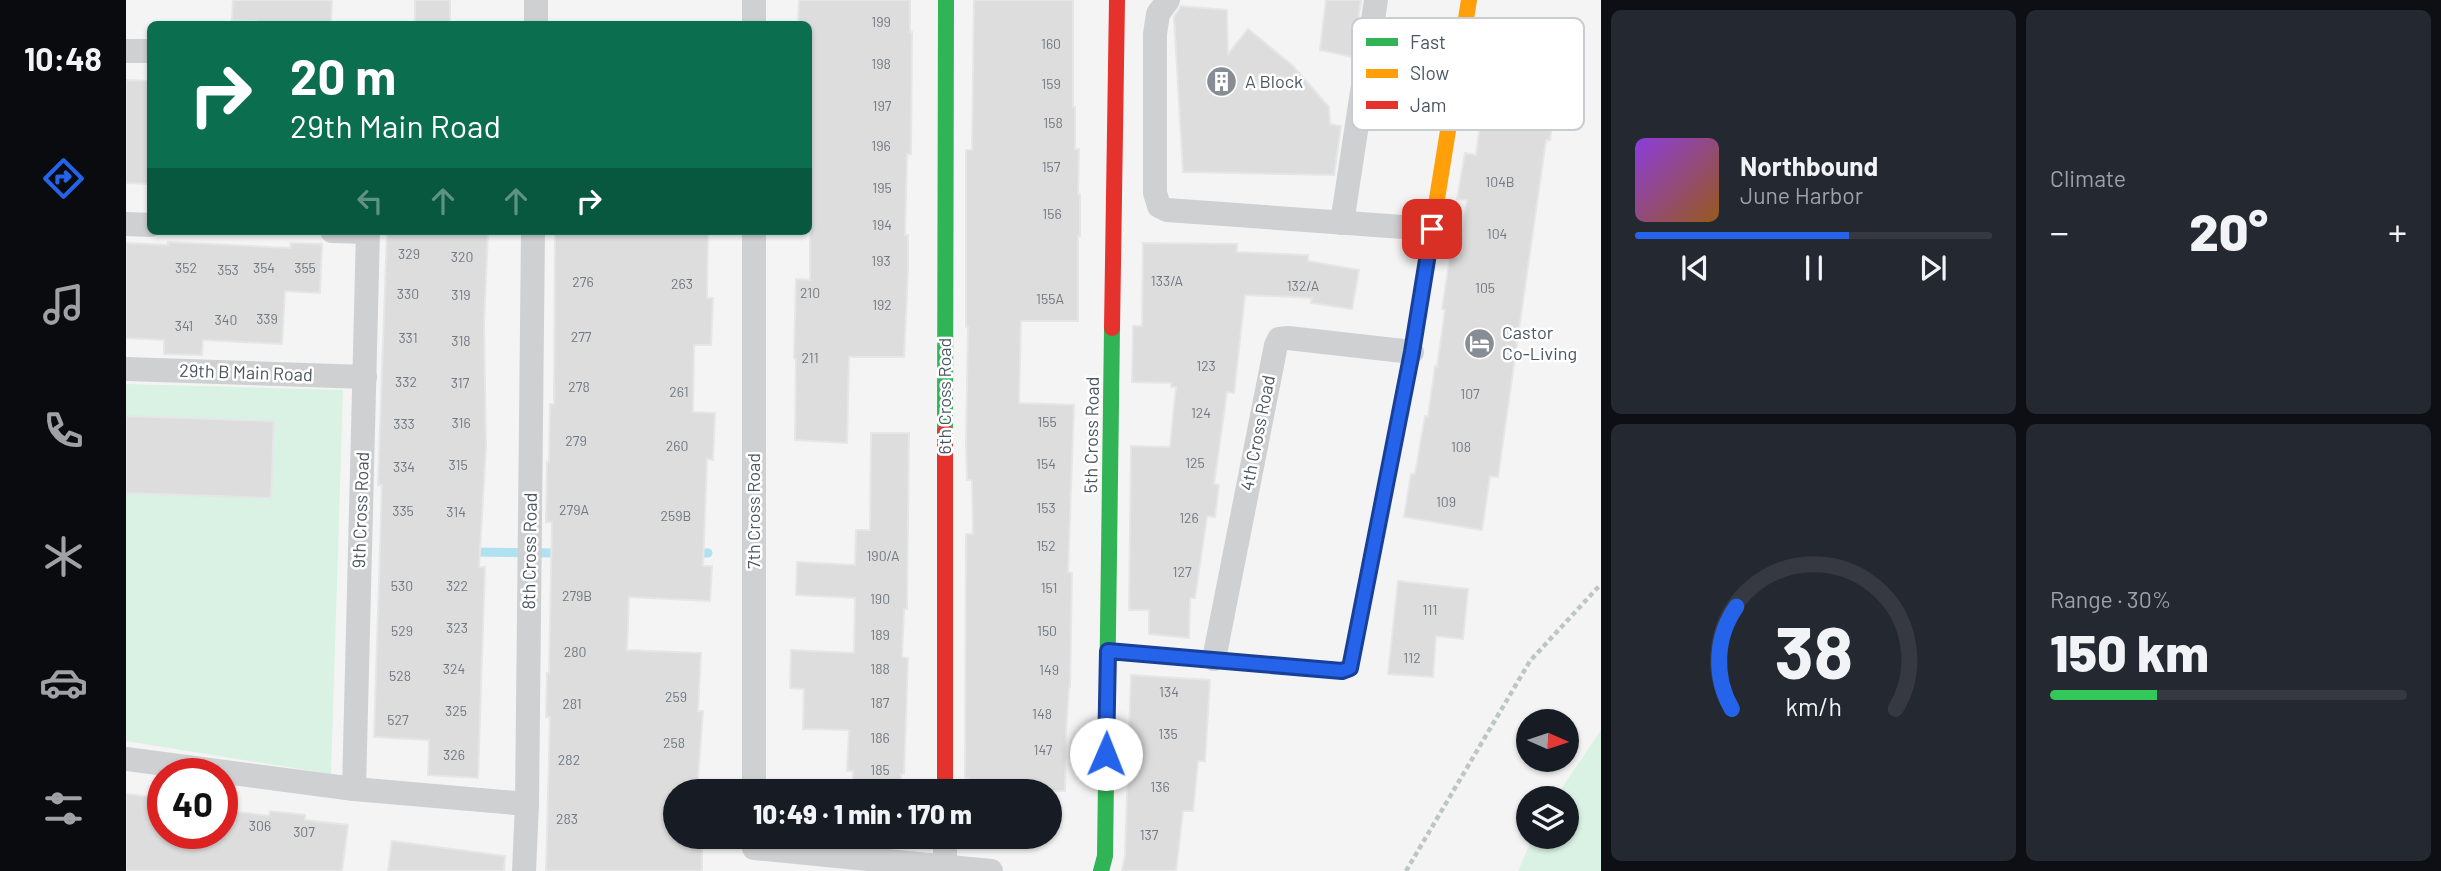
<!DOCTYPE html>
<html lang="en">
<head>
<meta charset="utf-8">
<style>
  body { margin:0; font-family:Barlow,sans-serif; background:#242831; color:#f1f3f6; height:100vh; display:flex; flex-direction:column; font-size:26px; white-space:nowrap }
  * { box-sizing:border-box; margin:0 }
  p { font-size:23px; color:#9ea1a6 }
  .icon { flex:none; width:38px; height:38px; fill:none; stroke:currentColor; stroke-width:2; stroke-linecap:round; stroke-linejoin:round }
  .map { position:relative; flex:1; overflow:hidden }
  .side { display:flex; flex-direction:column; gap:10px; padding:10px; background:#0d0f14; width:840px }
  .side>* { flex:none }
  .guide { position:absolute; left:21px; top:21px; width:665px; height:214px; border-radius:10px; box-shadow:0 2px 5px #0004; background:#0b6e4f; color:#fff; overflow:hidden }
  .needle { width:46px; rotate:93deg }
  .tools { position:absolute; left:1390px; top:709px; display:grid; gap:14px }
  .tools a { display:grid; place-items:center; width:63px; height:63px; border-radius:50%; background:#171b24; box-shadow:0 2px 5px #0004; font-size:35px }
  .speed { position:absolute; left:21px; top:758px; display:flex; gap:14px; font-size:35px; font-weight:700; text-align:center }
  .speed>* { display:grid; place-content:center; width:91px; height:91px; border-radius:50%; background:#171b24; box-shadow:0 2px 5px #0004; line-height:1 }
  .speed .limit { border:10px solid #d22; background:#fff; color:#111 }
  .pin { position:absolute; display:grid; place-items:center; width:60px; height:60px; color:#fff; margin:-30px; border-radius:14px; box-shadow:0 4px 10px #0006 }
  .me { position:absolute; width:77px; margin:-38px; rotate:1deg; stroke-linejoin:round; filter:drop-shadow(0 0 5px #0008) }
  .turn { display:flex; align-items:center; gap:24px; height:147px; padding:0 28px; font-size:32px }
  .turn .icon { width:91px; height:91px; stroke-width:2.5 }
  .turn b { display:block; font-size:49px; line-height:60px }
  .lanes { display:flex; align-items:center; height:66px; padding:0 28px; background:#0003; justify-content:center; gap:35px; direction:ltr }
  .lanes .off { opacity:.35 }
  .big { font-size:52px; font-weight:800; line-height:1.1 }
  .side .widget { flex:1; display:flex; flex-direction:column; justify-content:center; gap:10px; min-width:0; padding:0 24px; border-radius:10px; background:#242831 }
  .side .dial { align-items:center; gap:0 }
  .dial svg { height:182px; overflow:visible; fill:none; stroke:#363941; stroke-width:7; stroke-linecap:round; text-anchor:middle }
  .dial text { fill:#f1f3f6; stroke:none }
  .song { display:flex; align-items:center; gap:21px }
  .cover { width:84px; height:84px; border-radius:10px; background:linear-gradient(135deg,hsl(270 70% 55%),hsl(30 70% 35%)) }
  .played { height:7px; border-radius:4px; background:linear-gradient(90deg,#2563eb 60%,#363941 60%) }
  .keys { display:flex; justify-content:space-around; direction:ltr }
  .heat { display:flex; justify-content:space-between; align-items:center; font-size:38px; direction:ltr }
  .charge { height:10px; border-radius:5px; background:linear-gradient(90deg,#34c759 30%,#363941 0) }
  .side .tiles { flex:1; display:grid; gap:10px; grid-template-columns:repeat(2,1fr) }
  .trip { position:absolute; left:537px; top:779px; width:399px; height:70px; border-radius:35px; background:#171b24; box-shadow:0 2px 5px #0004; font-weight:800; line-height:70px; text-align:center }
  main { display:flex; flex:1; min-height:0 }
  .menu { display:flex; flex-direction:column; width:126px; justify-content:space-around; align-items:center; background:#090b0e; color:#9ea1a6 }
  .menu .icon { width:49px; height:49px }
  .menu .current { color:#2563eb }
  .menu b { font-size:32px; color:#f1f3f6 }
  .map>svg:first-child { display:block }
</style>
</head>
<body>
<main>
<nav class="menu">
<b>10:48</b>
<svg class="icon current" aria-label="directions" viewBox="0 0 24 24"><path d="M12 3l9 9-9 9-9-9zM9 14v-3h6M13 9l2 2-2 2"/></svg>
<svg class="icon" aria-label="music" viewBox="0 0 24 24"><path d="M9 18V5l10-2v13"/><circle cx="6" cy="18" r="3"/><circle cx="16" cy="16" r="3"/></svg>
<svg class="icon" aria-label="phone" viewBox="0 0 24 24"><path d="M5 4h4l2 5-3 2q2 4 5 5l2-3 5 2v4C11 20 4 13 5 4z"/></svg>
<svg class="icon" aria-label="climate" viewBox="0 0 24 24"><path d="M12 3v18M4 7l16 10M4 17L20 7"/></svg>
<svg class="icon" aria-label="car" viewBox="0 0 24 24"><path d="M5 17H2v-5l4-1 3-4h7l3 4 3 1v5h-3M9 17h6M6 11h13"/><circle cx="7" cy="17" r="2"/><circle cx="17" cy="17" r="2"/></svg>
<svg class="icon" aria-label="filters" viewBox="0 0 24 24"><path d="M4 7h16M4 17h16"/><circle cx="9" cy="7" r="2"/><circle cx="15" cy="17" r="2"/></svg>
</nav>
<div class="map">
<svg width="1475" height="871" viewBox="0 0 1475 871">
  <rect width="100%" height="100%" fill="#f4f4f4"/>
  <!-- green -->
  <g fill="#d9f2e3">
    <polygon points="0,384 217,390 205,774 0,741"/>
    <polygon points="1475,730 1475,871 1392,871 1407,837 1440,836 1440,798 1429,798"/>
  </g>
  <g fill="none" stroke-linecap="round" stroke-linejoin="round">
    <!-- stream -->
    <g stroke="#aee2f0" stroke-width="9">
      <polyline points="345,552 436,553"/>
      <polyline points="566,553 582,553"/>
    </g>
  </g>
  <!-- building -->
  <g fill="#ddddde" stroke="#e5e6e7" stroke-width="2">
    <polygon points="107,0 206,0 205,24 131,24 131,21 106,20"/>
    <rect x="289" y="0" width="35" height="24"/>
    <polygon points="673,0 784,0 784,32 786,32 785,154 781,154 779,235 782,235 782,269 778,357 723,357 721,443 669,440 670,359 668,358 670,279 684,280 684,225 682,225 682,24 672,24"/>
    <polygon points="848,0 947,0 947,107 949,107 949,149 953,149 952,194 954,194 954,236 952,236 952,321 895,321 893,403 948,405 942,572 946,573 944,687 943,687 940,731 939,791 841,791 842,778 839,778 840,534 847,534 846,480 841,480 840,443 842,327 840,327 840,150 846,150"/>
    <polygon points="1200,0 1235,0 1226,57 1194,50"/>
    <polygon points="1055,6 1101,10 1102,54 1122,29 1166,65 1203,107 1204,124 1215,126 1208,175 1057,172 1048,17"/>
    <polygon points="1361,73 1432,83 1424,140 1420,140 1372,477 1364,476 1356,530 1278,517 1285,474 1289,474 1299,416 1302,417 1309,366 1311,367 1319,310 1316,309 1324,256 1332,257 1341,200 1331,199 1339,153 1350,155"/>
    <polygon points="0,80 24,81 24,184 0,183"/>
    <polygon points="261,231 362,231 358,324 360,447 353,567 359,567 352,778 302,775 303,740 248,737 256,485 252,485"/>
    <polygon points="429,231 582,231 581,298 587,298 585,345 568,345 567,412 589,413 587,460 581,459 577,566 586,566 584,601 503,597 501,650 575,653 572,711 577,711 571,791 550,791 550,836 576,836 576,871 420,871 424,717 420,717 421,673 423,673 426,522 420,522 421,462 423,462 424,404 428,404"/>
    <polygon points="42,242 164,248 165,243 196,244 194,293 159,291 156,344 77,340 76,355 38,354 38,340 0,338 0,243 42,245"/>
    <polygon points="1017,243 1111,244 1111,252 1182,255 1182,261 1233,270 1226,309 1185,303 1186,298 1119,295 1108,393 1101,392 1088,484 1093,485 1089,517 1081,516 1069,598 1064,598 1063,638 1023,634 1023,610 1003,610 1005,446 1044,447 1050,387 1045,387 1045,383 1006,382 1007,326 1016,326"/>
    <polygon points="0,416 148,421 145,498 0,493"/>
    <polygon points="745,433 783,433 781,609 778,609 776,657 782,658 778,774 775,774 775,791 727,791 727,771 721,771 723,730 677,729 678,689 664,688 665,650 728,653 729,598 670,595 671,562 729,565 730,530 744,530"/>
    <polygon points="1272,581 1342,589 1337,639 1310,636 1307,677 1262,674"/>
    <polygon points="1005,675 1084,680 1079,761 1072,761 1067,811 1057,811 1050,871 996,871 999,856"/>
    <polygon points="0,794 37,798 37,833 96,833 96,810 143,816 144,811 179,815 179,820 222,825 216,871 0,871"/>
    <polygon points="266,841 379,856 378,871 262,871"/>
  </g>
  <g fill="none" stroke-linecap="round" stroke-linejoin="round">
    <!-- path -->
    <polyline stroke="#bcc7c4" stroke-width="4.5" stroke-dasharray="5 3.5" stroke-linecap="butt" points="1280,871 1404,661 1475,584"/>
    <!-- street -->
    <g stroke="#ced0d2" stroke-width="24">
      <polyline points="1042,0 1032,14 1029,34 1029,193 1033,206 1041,210 1305,229"/>
      <polyline points="410,24 410,0"/>
      <polyline points="628,24 628,0"/>
      <polyline points="0,51 24,51"/>
      <polyline points="1216,223 1250,0"/>
      <polyline points="0,224 24,225"/>
      <polyline points="206,231 242,232"/>
      <polyline points="0,369 239,377"/>
      <polyline points="1088,659 1150,345 1153,339 1162,338 1286,352"/>
      <polyline points="0,759 228,789 401,804"/>
      <polyline points="228,789 242,231"/>
      <polyline points="628,791 628,231"/>
      <polyline points="628,848 865,871"/>
      <polyline points="819,865 819,836"/>
      <polyline points="398,871 401,804 407,231"/>
    </g>
    <!-- fast -->
    <g stroke="#30b455" stroke-width="16">
      <polyline points="819,432 820,0"/>
      <polyline points="982,651 1216,671 1224,668 1286,352 1301,261"/>
      <polyline points="975,871 979,856 986,328"/>
    </g>
    <!-- slow -->
    <polyline stroke="#ff9f0a" stroke-width="16" points="1301,261 1343,0"/>
    <!-- jam -->
    <g stroke="#e5322d" stroke-width="16">
      <polyline points="986,328 991,0"/>
      <polyline points="819,791 819,432"/>
    </g>
  </g>
  <g fill="none" stroke-linecap="round" stroke-linejoin="round">
    <defs>
      <polyline id="route" points="980,754 982,651 1216,671 1224,668 1286,352 1306,229"/>
    </defs>
    <!-- route casing -->
    <use href="#route" stroke="#184099" stroke-width="18"/>
    <!-- route -->
    <use href="#route" stroke="#2563eb" stroke-width="12"/>
  </g>
  <!-- icons -->
  <defs>
    <symbol id="building-disc" viewBox="-11 -11 22 22"><circle r="9.5" fill="#868d94" stroke="#fff"/><path d="M-4-6H4V6H1V3H-1V6H-4ZM-2.5-4.3h1.7v1.8h-1.7ZM.8-4.3h1.7v1.8H.8ZM-2.5-1h1.7V.8h-1.7ZM.8-1h1.7V.8H.8Z" fill="#fff"/></symbol>
    <symbol id="hotel-disc" viewBox="-11 -11 22 22"><circle r="9.5" fill="#868d94" stroke="#fff"/><path d="M-6-4.5h1.5V1H6V5H4.5V3h-9V5H-6ZM-4 0a1.8 1.8 0 1 1 3.6 0ZM.5 0V-2.5h3Q6-2.5 6 0Z" fill="#fff"/></symbol>
  </defs>
  <g fill-rule="evenodd">
    <use href="#building-disc" x="1078" y="64" width="35" height="35"/>
    <use href="#hotel-disc" x="1336" y="326" width="35" height="35"/>
  </g>
  <g text-anchor="middle" stroke-width="5" stroke-linejoin="round" paint-order="stroke">
    <!-- number labels -->
    <g font-size="14" fill="#707881">
      <text x="755" y="27">199</text>
      <text x="925" y="49">160</text>
      <text x="755" y="69">198</text>
      <text x="925" y="89">159</text>
      <text x="756" y="111">197</text>
      <text x="927" y="128">158</text>
      <text x="755" y="151">196</text>
      <text x="925" y="172">157</text>
      <text x="1374" y="187">104B</text>
      <text x="756" y="193">195</text>
      <text x="926" y="219">156</text>
      <text x="756" y="230">194</text>
      <text x="1371" y="239">104</text>
      <text x="283" y="259">329</text>
      <text x="336" y="262">320</text>
      <text x="755" y="266">193</text>
      <text x="60" y="273">352</text>
      <text x="138" y="273">354</text>
      <text x="179" y="273">355</text>
      <text x="102" y="275">353</text>
      <text x="1041" y="286">133/A</text>
      <text x="457" y="287">276</text>
      <text x="556" y="289">263</text>
      <text x="1177" y="291">132/A</text>
      <text x="1359" y="293">105</text>
      <text x="684" y="298">210</text>
      <text x="282" y="299">330</text>
      <text x="335" y="300">319</text>
      <text x="924" y="304">155A</text>
      <text x="756" y="310">192</text>
      <text x="141" y="324">339</text>
      <text x="100" y="325">340</text>
      <text x="58" y="331">341</text>
      <text x="455" y="342">277</text>
      <text x="282" y="343">331</text>
      <text x="335" y="346">318</text>
      <text x="684" y="363">211</text>
      <text x="1080" y="371">123</text>
      <text x="280" y="387">332</text>
      <text x="334" y="388">317</text>
      <text x="453" y="392">278</text>
      <text x="553" y="397">261</text>
      <text x="1344" y="399">107</text>
      <text x="1075" y="418">124</text>
      <text x="921" y="427">155</text>
      <text x="335" y="428">316</text>
      <text x="278" y="429">333</text>
      <text x="450" y="446">279</text>
      <text x="551" y="451">260</text>
      <text x="1335" y="452">108</text>
      <text x="1069" y="468">125</text>
      <text x="920" y="469">154</text>
      <text x="332" y="470">315</text>
      <text x="278" y="472">334</text>
      <text x="1320" y="507">109</text>
      <text x="920" y="513">153</text>
      <text x="448" y="515">279A</text>
      <text x="277" y="516">335</text>
      <text x="330" y="517">314</text>
      <text x="550" y="521">259B</text>
      <text x="1063" y="523">126</text>
      <text x="920" y="551">152</text>
      <text x="757" y="561">190/A</text>
      <text x="1056" y="577">127</text>
      <text x="276" y="591">530</text>
      <text x="331" y="591">322</text>
      <text x="923" y="593">151</text>
      <text x="451" y="601">279B</text>
      <text x="754" y="604">190</text>
      <text x="1304" y="615">111</text>
      <text x="331" y="633">323</text>
      <text x="276" y="636">529</text>
      <text x="921" y="636">150</text>
      <text x="754" y="640">189</text>
      <text x="449" y="657">280</text>
      <text x="1286" y="663">112</text>
      <text x="328" y="674">324</text>
      <text x="754" y="674">188</text>
      <text x="923" y="675">149</text>
      <text x="274" y="681">528</text>
      <text x="1043" y="697">134</text>
      <text x="550" y="702">259</text>
      <text x="754" y="708">187</text>
      <text x="446" y="709">281</text>
      <text x="330" y="716">325</text>
      <text x="916" y="719">148</text>
      <text x="272" y="725">527</text>
      <text x="1042" y="739">135</text>
      <text x="754" y="743">186</text>
      <text x="548" y="748">258</text>
      <text x="917" y="755">147</text>
      <text x="328" y="760">326</text>
      <text x="443" y="765">282</text>
      <text x="754" y="775">185</text>
      <text x="1034" y="792">136</text>
      <text x="441" y="824">283</text>
      <text x="134" y="831">306</text>
      <text x="178" y="837">307</text>
      <text x="1023" y="840">137</text>
    </g>
    <!-- poi labels -->
    <g font-size="18" fill="#4a5661" stroke="#fff" text-anchor="start">
      <text x="1119" y="88">A Block</text>
      <text x="1376" y="339">Castor<tspan x="1376" dy="21">Co-Living</tspan></text>
    </g>
    <!-- street labels -->
    <g font-size="18" fill="#4a5661" stroke="#fff">
      <text transform="translate(120 373) rotate(2)" y="6">29th B Main Road</text>
      <text transform="translate(819 396) rotate(-90)" y="6">6th Cross Road</text>
      <text transform="translate(1132 433) rotate(-79)" y="6">4th Cross Road</text>
      <text transform="translate(966 435) rotate(-89)" y="6">5th Cross Road</text>
      <text transform="translate(235 510) rotate(-88)" y="6">9th Cross Road</text>
      <text transform="translate(628 511) rotate(-90)" y="6">7th Cross Road</text>
      <text transform="translate(404 551) rotate(-89)" y="6">8th Cross Road</text>
    </g>
  </g>
  <!-- legend -->
  <rect x="1226" y="18" width="232" height="112" rx="10" fill="#fff" stroke="#c9ccd0" stroke-width="2"/>
  <rect x="1240" y="38" width="32" height="8" fill="#30b455"/>
  <rect x="1240" y="69" width="32" height="9" fill="#ff9f0a"/>
  <rect x="1240" y="101" width="32" height="8" fill="#e5322d"/>
  <g font-size="19" fill="#4a5661">
    <text x="1284" y="49">Fast</text>
    <text x="1284" y="80">Slow</text>
    <text x="1284" y="112">Jam</text>
  </g>
</svg>
<div class="tools">
<a><svg class="needle" viewBox="-14 -14 28 28"><path d="M0-13l5 13h-10z" fill="#e53935"/><path d="M0 13l5-13h-10z" fill="#9ea1a6"/></svg></a>
<a><svg class="icon" aria-label="layers" viewBox="0 0 24 24"><path d="M12 4l9 5-9 5-9-5zM3 14l9 5 9-5"/></svg></a>
</div>
<div class="speed"><div class="limit">40</div></div>
<div class="pin" style="left:1306px;top:229px;background:#d93025"><svg class="icon" aria-label="arrive" viewBox="0 0 24 24"><path d="M6 21V4h12l-3 4 3 4H6"/></svg></div>
<svg class="me" style="left:980px;top:754px" viewBox="-20 -20 40 40"><circle r="19" fill="#fff"/><path d="M0-13L10 11 0 6-10 11z" fill="#2563eb"/></svg>
<div class="trip">10:49 · 1 min · 170 m</div>
<div class="guide">
<div class="turn"><svg class="icon" aria-label="right" viewBox="0 0 24 24"><path d="M7 20v-9h11M14 6l5 5-5 5"/></svg><div><b>20 m</b>29th Main Road</div></div>
<div class="lanes"><svg class="icon off" aria-label="left" viewBox="0 0 24 24"><path d="M17 20v-9H6M10 6l-5 5 5 5"/></svg><svg class="icon off" aria-label="ahead" viewBox="0 0 24 24"><path d="M12 20V5M6 11l6-6 6 6"/></svg><svg class="icon off" aria-label="ahead" viewBox="0 0 24 24"><path d="M12 20V5M6 11l6-6 6 6"/></svg><svg class="icon" aria-label="right" viewBox="0 0 24 24"><path d="M7 20v-9h11M14 6l5 5-5 5"/></svg></div>
</div>
</div>
<section class="side">
<div class="tiles">
<div class="widget">
<div class="song"><i class="cover"></i><div><b>Northbound</b><p>June Harbor</p></div></div>
<div class="played"></div>
<div class="keys"><svg class="icon" aria-label="previous" viewBox="0 0 24 24"><path d="M18 5L8 12l10 7zM5 5v14"/></svg><svg class="icon" aria-label="pause" viewBox="0 0 24 24"><path d="M8 5v14M16 5v14"/></svg><svg class="icon" aria-label="next" viewBox="0 0 24 24"><path d="M6 5l10 7-10 7zM19 5v14"/></svg></div>
</div>
<div class="widget"><p>Climate</p>
<div class="heat"><a>−</a><b class="big">20°</b><a>+</a></div>
</div>
<div class="widget dial"><svg viewBox="0 0 100 80">
<path d="M14 69A42 42 0 1 1 86 69"/>
<path d="M14 69A42 42 0 0 1 16 24" stroke="#2563eb"/>
<text x="50" y="56" font-size="32" font-weight="700">38</text>
<text x="50" y="72" font-size="11">km/h</text>
</svg></div>
<div class="widget"><p>Range · 30%</p><b class="big">150 km</b><div class="charge"></div></div>
</div>
</section>
</main>
</body>
</html>
